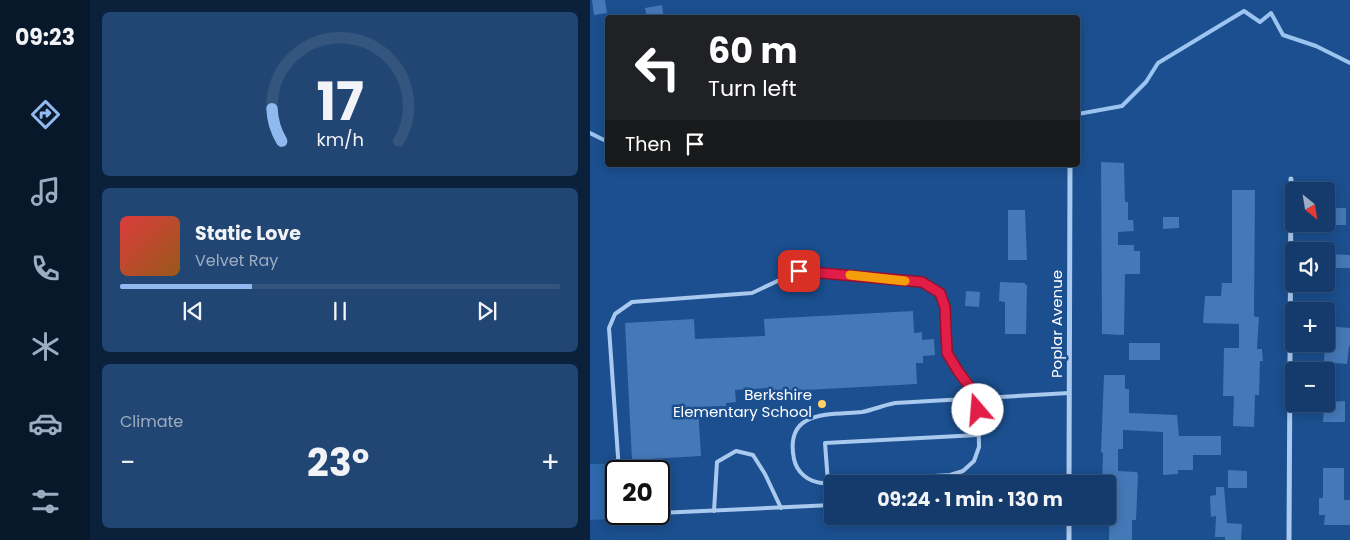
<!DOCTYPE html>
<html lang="en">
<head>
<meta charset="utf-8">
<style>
  body { margin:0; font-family:Poppins,sans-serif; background:#214673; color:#f1f3f6; height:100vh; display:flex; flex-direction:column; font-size:19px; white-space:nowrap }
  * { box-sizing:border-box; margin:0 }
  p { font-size:16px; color:#9dadc1 }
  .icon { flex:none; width:28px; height:28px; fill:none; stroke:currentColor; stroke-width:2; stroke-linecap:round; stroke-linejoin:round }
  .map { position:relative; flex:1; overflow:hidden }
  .sheet { display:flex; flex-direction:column; gap:12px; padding:12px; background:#0b203b; width:500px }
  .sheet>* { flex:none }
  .top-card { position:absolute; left:15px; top:15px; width:475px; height:152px; border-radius:5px; box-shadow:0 2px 12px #0003,0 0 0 1px #33557e; background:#202124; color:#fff; overflow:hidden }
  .needle { width:32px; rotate:150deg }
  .controls { position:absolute; left:695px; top:182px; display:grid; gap:10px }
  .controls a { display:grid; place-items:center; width:50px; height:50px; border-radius:5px; background:#143b6b; box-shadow:0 2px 12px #0003,0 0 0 1px #33557e; font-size:25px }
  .speed { position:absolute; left:15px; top:460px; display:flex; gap:10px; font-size:25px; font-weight:700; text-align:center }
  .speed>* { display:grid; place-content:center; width:65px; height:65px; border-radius:50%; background:#143b6b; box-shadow:0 2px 12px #0003,0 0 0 1px #33557e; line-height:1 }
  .speed .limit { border:2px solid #111; border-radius:8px; background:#fff; color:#111 }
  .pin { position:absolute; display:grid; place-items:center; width:42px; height:42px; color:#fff; margin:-21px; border-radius:10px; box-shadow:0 2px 8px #0006 }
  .me { position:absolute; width:55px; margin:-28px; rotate:342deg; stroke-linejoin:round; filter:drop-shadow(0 0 4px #0008) }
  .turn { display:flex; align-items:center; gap:18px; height:105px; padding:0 20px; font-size:22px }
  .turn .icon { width:65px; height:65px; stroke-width:2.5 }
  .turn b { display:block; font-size:35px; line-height:42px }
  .then { display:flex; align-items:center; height:48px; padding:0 20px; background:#0003; gap:10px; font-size:19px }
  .big { font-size:38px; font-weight:700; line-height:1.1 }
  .sheet .tile { flex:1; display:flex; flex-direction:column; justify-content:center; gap:8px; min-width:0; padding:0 18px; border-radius:8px; background:#214673 }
  .sheet .dial { align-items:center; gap:0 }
  .dial svg { height:130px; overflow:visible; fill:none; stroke:#33557e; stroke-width:7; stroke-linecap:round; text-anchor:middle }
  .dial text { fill:#f1f3f6; stroke:none }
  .song { display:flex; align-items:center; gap:15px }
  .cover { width:60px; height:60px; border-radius:8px; background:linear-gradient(135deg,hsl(0 70% 55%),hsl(30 70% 35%)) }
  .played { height:5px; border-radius:2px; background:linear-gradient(90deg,#90b9f0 30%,#33557e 30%) }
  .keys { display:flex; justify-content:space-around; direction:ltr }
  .heat { display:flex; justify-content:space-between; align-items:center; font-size:28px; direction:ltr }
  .trip { position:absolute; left:234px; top:475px; width:292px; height:50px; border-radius:5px; background:#143b6b; box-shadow:0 2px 12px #0003,0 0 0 1px #33557e; font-weight:700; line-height:50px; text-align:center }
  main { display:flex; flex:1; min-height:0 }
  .tabs { display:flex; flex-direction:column; width:90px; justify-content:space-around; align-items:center; background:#08182b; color:#9dadc1 }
  .tabs .icon { width:35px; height:35px }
  .tabs .selected { color:#90b9f0 }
  .tabs b { font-size:22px; color:#f1f3f6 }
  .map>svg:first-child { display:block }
</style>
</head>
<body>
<main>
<nav class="tabs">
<b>09:23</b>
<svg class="icon selected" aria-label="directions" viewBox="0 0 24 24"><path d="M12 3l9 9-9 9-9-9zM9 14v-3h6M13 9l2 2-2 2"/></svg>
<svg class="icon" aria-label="music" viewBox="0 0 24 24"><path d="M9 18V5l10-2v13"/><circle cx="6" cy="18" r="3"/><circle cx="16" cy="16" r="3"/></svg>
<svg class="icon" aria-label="phone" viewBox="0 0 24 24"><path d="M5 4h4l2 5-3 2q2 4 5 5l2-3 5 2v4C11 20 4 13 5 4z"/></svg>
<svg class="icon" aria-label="climate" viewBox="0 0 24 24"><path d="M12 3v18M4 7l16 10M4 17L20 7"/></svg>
<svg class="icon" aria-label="car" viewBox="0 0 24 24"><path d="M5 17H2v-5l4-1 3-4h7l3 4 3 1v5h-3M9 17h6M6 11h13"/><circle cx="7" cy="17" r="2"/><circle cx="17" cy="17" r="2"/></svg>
<svg class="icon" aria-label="filters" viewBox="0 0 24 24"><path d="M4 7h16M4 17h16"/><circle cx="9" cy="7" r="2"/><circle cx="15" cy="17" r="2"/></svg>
</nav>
<section class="sheet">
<div class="tile dial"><svg viewBox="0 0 100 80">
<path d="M14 69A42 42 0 1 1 86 69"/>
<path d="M14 69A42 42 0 0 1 8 49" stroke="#90b9f0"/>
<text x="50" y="56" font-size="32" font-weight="700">17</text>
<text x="50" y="72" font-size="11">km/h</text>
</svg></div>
<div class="tile">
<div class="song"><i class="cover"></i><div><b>Static Love</b><p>Velvet Ray</p></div></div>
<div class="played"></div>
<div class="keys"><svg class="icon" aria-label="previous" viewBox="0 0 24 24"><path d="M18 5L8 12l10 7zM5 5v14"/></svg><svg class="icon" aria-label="pause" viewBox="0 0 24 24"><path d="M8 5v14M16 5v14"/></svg><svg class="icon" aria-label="next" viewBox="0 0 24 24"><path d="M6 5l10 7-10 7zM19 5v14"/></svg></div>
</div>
<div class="tile"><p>Climate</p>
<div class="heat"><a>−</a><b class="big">23°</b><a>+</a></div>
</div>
</section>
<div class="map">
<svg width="760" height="540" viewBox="0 0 760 540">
  <rect width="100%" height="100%" fill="#1b4f8f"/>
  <!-- pitch -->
  <polygon fill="#2e69ad" points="0,464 22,464 22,519 0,520"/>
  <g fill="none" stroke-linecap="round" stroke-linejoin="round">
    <!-- stream -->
    <g stroke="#9cc4f0" stroke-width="4">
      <polyline points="488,114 532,106 556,82 568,63 654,11 670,22 681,13 693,35 726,46 760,63"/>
      <polyline points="0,133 18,142"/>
    </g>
  </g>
  <!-- building -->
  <g fill="#4478b7">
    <polygon points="2,0 15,0 17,13 4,15"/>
    <polygon points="72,5 74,18 57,18 55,8"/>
    <polygon points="511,162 534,163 535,202 538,202 538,220 543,220 544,231 528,232 528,245 544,245 544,251 550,251 550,274 535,274 534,335 512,334"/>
    <polygon points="642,190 665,190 664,315 665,317 669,317 667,349 672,349 673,361 670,361 669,395 665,395 664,427 643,426 644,396 633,396 634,348 649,348 649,324 613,323 615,296 631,296 632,283 642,283"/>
    <rect x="736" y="208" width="20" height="17"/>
    <polygon points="418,210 435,210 437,260 418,260"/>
    <polygon points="573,217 589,217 589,228 573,229"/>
    <polygon points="740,254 760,255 760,268 740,268"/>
    <polygon points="410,282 435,283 435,285 437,285 436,334 415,334 415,302 409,301"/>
    <polygon points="376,291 390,292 389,307 375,306"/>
    <polygon points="323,311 324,333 332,332 332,340 344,339 345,355 333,356 333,363 326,363 327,384 178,392 178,388 145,390 146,402 136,403 136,406 108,407 111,456 42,460 35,323 104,319 105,339 175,336 174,319"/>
    <polygon points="736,326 760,328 760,346 759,346 757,364 734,362"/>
    <rect x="539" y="343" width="31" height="17"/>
    <polygon points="514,375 535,375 535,389 539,389 539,413 587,415 589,436 631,436 631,455 603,455 603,470 588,470 588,474 573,475 573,432 533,430 533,449 528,449 528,471 547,472 548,475 546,520 542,520 542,540 519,540 520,487 518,487 518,484 512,484 513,453 511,452"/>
    <polygon points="755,401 755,422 733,422 734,404 736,404 736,402"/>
    <polygon points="733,468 754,468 754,500 760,500 760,525 734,525 735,515 729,515 729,498 733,498"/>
    <polygon points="638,470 657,471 657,488 638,488"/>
    <polygon points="626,487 634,487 637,523 652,524 651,540 635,540 635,537 625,537 626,516 621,517 620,496 626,495"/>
  </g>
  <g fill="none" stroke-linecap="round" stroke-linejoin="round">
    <!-- service -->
    <g stroke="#a9c9ee" stroke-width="4">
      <path d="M29,471L19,328L25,314L42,302L162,293L209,271L332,282L350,293L355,307L357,353L368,371L388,398L389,447L384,461L373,471L360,475L231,483C218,481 207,473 204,459C194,409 240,415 272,412C283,410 294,405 305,403L479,393"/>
      <polyline points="238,483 235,443 388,435"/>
      <polyline points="124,511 127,462 146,451 163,455 175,474 191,508"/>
      <polyline points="69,513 242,505"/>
    </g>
    <!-- minor -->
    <g stroke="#a9c9ee" stroke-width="5">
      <polyline points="479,484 480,165"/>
      <polyline points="479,540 479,516"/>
      <polyline points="699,540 701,179"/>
    </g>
  </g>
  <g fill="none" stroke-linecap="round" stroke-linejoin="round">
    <defs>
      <polyline id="route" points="209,271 332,282 350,293 355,307 357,353 368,371 388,398 388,410"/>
    </defs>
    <!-- route casing -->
    <use href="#route" stroke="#92132f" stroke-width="12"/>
    <!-- route -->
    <use href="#route" stroke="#e11d48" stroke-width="9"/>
    <!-- slow -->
    <polyline stroke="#f59e0b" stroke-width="9" points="260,275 315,281"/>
  </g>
  <!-- markers -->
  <circle fill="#ffd166" stroke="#1b4f8f" stroke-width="2" cx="232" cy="404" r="5"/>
  <g text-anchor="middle" stroke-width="5" stroke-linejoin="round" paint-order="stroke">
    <!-- street labels -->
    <g font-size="15" fill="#fff" stroke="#1b4f8f">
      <text transform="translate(467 324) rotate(-90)" y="5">Poplar Avenue</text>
    </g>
    <!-- poi labels -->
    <g font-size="15" fill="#fff" stroke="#1b4f8f" text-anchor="end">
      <text x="222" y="400">Berkshire<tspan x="222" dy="17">Elementary School</tspan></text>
    </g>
  </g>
</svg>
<div class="controls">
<a><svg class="needle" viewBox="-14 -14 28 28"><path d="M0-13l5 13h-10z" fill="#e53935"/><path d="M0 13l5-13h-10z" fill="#9dadc1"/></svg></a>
<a><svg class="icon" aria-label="sound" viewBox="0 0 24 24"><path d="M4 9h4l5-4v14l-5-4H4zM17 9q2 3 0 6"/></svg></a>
<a>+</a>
<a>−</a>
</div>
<div class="speed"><div class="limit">20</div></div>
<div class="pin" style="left:209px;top:271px;background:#d93025"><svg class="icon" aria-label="arrive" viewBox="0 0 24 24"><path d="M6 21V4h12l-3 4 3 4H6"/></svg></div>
<svg class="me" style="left:388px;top:410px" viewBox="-20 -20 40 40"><circle r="19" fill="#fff"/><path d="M0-13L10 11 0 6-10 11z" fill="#e11d48"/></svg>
<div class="trip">09:24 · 1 min · 130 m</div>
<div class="top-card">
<div class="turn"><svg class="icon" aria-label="left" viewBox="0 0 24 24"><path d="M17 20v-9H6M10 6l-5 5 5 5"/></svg><div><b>60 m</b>Turn left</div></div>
<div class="then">Then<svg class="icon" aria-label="arrive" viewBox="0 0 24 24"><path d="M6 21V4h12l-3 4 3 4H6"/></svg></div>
</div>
</div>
</main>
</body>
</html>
